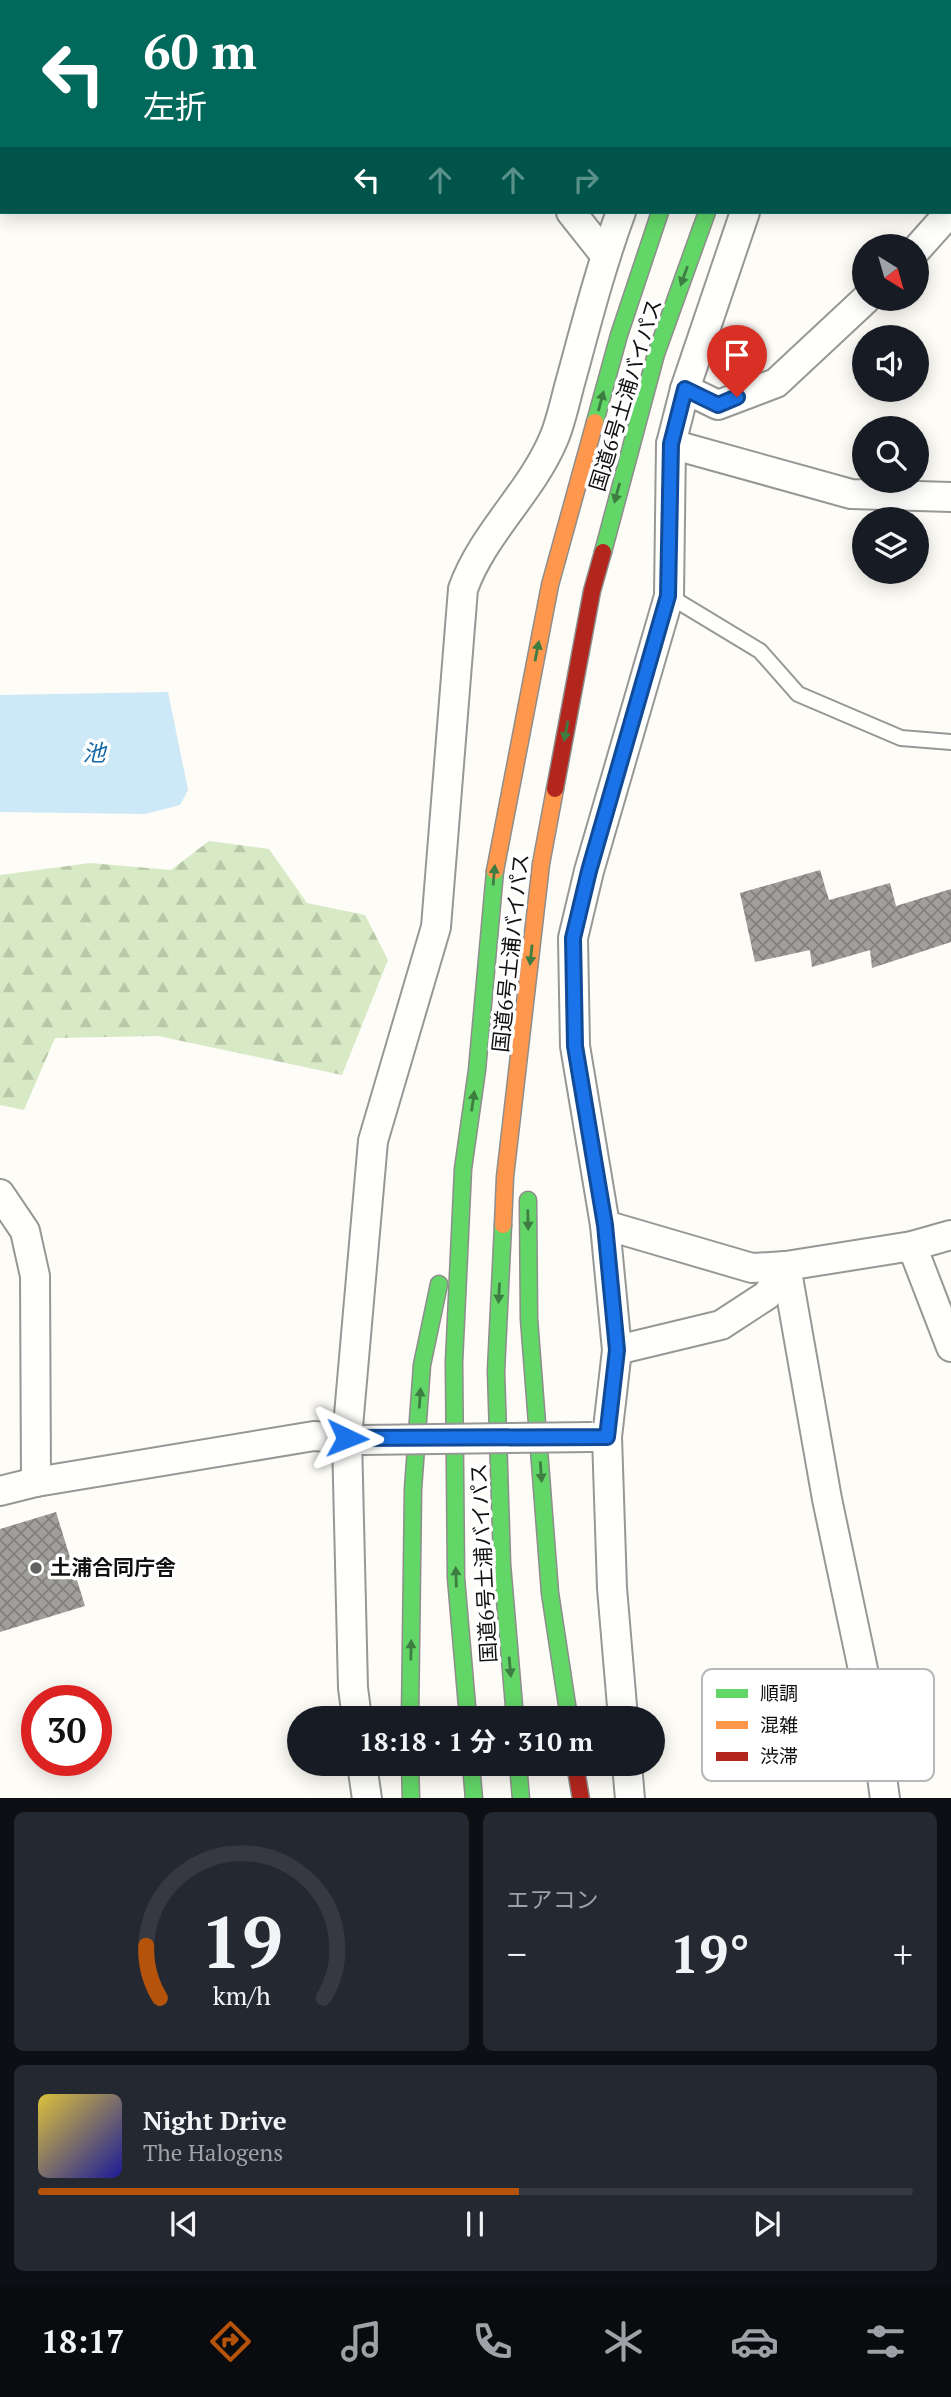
<!DOCTYPE html>
<html lang="ja">
<head>
<meta charset="utf-8">
<style>
  body { margin:0; font-family:"PT Serif","Noto Sans JP",serif; background:#242831; color:#f1f3f6; height:100vh; display:flex; flex-direction:column; font-size:26px; white-space:nowrap }
  * { box-sizing:border-box; margin:0 }
  p { font-size:23px; color:#9ea1a6 }
  .icon { flex:none; width:38px; height:38px; fill:none; stroke:currentColor; stroke-width:2; stroke-linecap:round; stroke-linejoin:round }
  .map { position:relative; height:1798px; overflow:hidden }
  .drawer { display:flex; flex-direction:column; gap:14px; padding:14px; background:#0d0f14; flex:1 }
  .drawer>* { flex:none }
  .hud { position:absolute; left:0px; top:0px; width:952px; height:214px; box-shadow:0 4px 18px #0003; background:#00695c; color:#fff; overflow:hidden }
  .needle { width:46px; rotate:143deg }
  .buttons { position:absolute; left:852px; top:234px; display:grid; gap:14px }
  .buttons a { display:grid; place-items:center; width:77px; height:77px; border-radius:50%; background:#171b24; box-shadow:0 4px 18px #0003; font-size:35px }
  .speed { position:absolute; left:21px; top:1685px; display:flex; gap:14px; font-size:35px; font-weight:700; text-align:center }
  .speed>* { display:grid; place-content:center; width:91px; height:91px; border-radius:50%; background:#171b24; box-shadow:0 4px 18px #0003; line-height:1 }
  .speed .limit { border:10px solid #d22; background:#fff; color:#111 }
  .pin { position:absolute; display:grid; place-items:center; width:60px; height:60px; color:#fff; margin:-72px -30px; border-radius:50% 50% 50% 0; rotate:-45deg; box-shadow:0 0 7px #0007 }
  .pin .icon { rotate:45deg }
  .me { position:absolute; width:77px; margin:-38px; rotate:92deg; stroke-linejoin:round; filter:drop-shadow(0 0 5px #0008) }
  .turn { display:flex; align-items:center; gap:24px; height:147px; padding:0 28px; font-size:32px }
  .turn .icon { width:91px; height:91px; stroke-width:2.5 }
  .turn b { display:block; font-size:49px; line-height:60px }
  .lanes { display:flex; align-items:center; height:66px; padding:0 28px; background:#0003; justify-content:center; gap:35px; direction:ltr }
  .lanes .off { opacity:.35 }
  .big { font-size:52px; font-weight:700; line-height:1.1 }
  .drawer .card { flex:1; display:flex; flex-direction:column; justify-content:center; gap:10px; min-width:0; padding:0 24px; border-radius:10px; background:#242831 }
  .drawer .dial { align-items:center; gap:0 }
  .dial svg { height:182px; overflow:visible; fill:none; stroke:#363941; stroke-width:7; stroke-linecap:round; text-anchor:middle }
  .dial text { fill:#f1f3f6; stroke:none }
  .song { display:flex; align-items:center; gap:21px }
  .cover { width:84px; height:84px; border-radius:10px; background:linear-gradient(135deg,hsl(50 70% 55%),hsl(240 70% 35%)) }
  .played { height:7px; border-radius:4px; background:linear-gradient(90deg,#b45309 55%,#363941 55%) }
  .keys { display:flex; justify-content:space-around; direction:ltr }
  .heat { display:flex; justify-content:space-between; align-items:center; font-size:38px; direction:ltr }
  .drawer .tiles { flex:1; display:grid; gap:14px; grid-template-columns:1fr 1fr }
  .card:last-child { grid-column:span 2 }
  .trip { position:absolute; left:287px; top:1706px; width:378px; height:70px; border-radius:35px; background:#171b24; box-shadow:0 4px 18px #0003; font-weight:700; line-height:70px; text-align:center }
  .tabs { display:flex; height:112px; justify-content:space-around; align-items:center; background:#090b0e; color:#9ea1a6 }
  .tabs .icon { width:49px; height:49px }
  .tabs .on { color:#b45309 }
  .tabs b { font-size:32px; color:#f1f3f6 }
  .map>svg:first-child { display:block }
</style>
</head>
<body>
<div class="map">
<svg width="951" height="1799" viewBox="0 0 951 1799">
  <defs>
    <pattern id="forest-firs" width="22" height="20" patternUnits="userSpaceOnUse" patternTransform="scale(1.75)"><rect width="22" height="20" fill="#d8eac5"/><path d="M5 1l3.5 6h-7zM16 11l3.5 6h-7z" fill="#b8c8a8"/></pattern>
    <pattern id="building-cross-hatch" width="8" height="8" patternUnits="userSpaceOnUse" patternTransform="scale(1.75)"><rect width="8" height="8" fill="#a19f9c"/><path d="M0 0l8 8M0 8l8-8" fill="none" stroke="#82807e"/></pattern>
  </defs>
  <rect width="100%" height="100%" fill="#fdfcf7"/>
  <!-- forest -->
  <polygon fill="url(#forest-firs)" points="209,841 269,849 307,903 365,915 388,960 342,1075 158,1036 55,1038 24,1110 0,1105 0,875 90,863 171,870"/>
  <!-- water -->
  <polygon fill="#cde8f7" points="168,692 188,790 180,805 145,814 0,812 0,695"/>
  <!-- building -->
  <g fill="url(#building-cross-hatch)">
    <polygon points="820,870 829,900 890,883 896,906 951,889 951,942 872,968 870,950 812,967 810,950 755,962 740,893"/>
    <polygon points="56,1512 85,1606 0,1632 0,1529"/>
  </g>
  <g fill="none" stroke-linecap="round" stroke-linejoin="round">
    <defs>
      <polyline id="lane" points="669,596 760,651 798,694 901,738 951,742"/>
      <g id="street">
        <polyline points="376,0 377,2"/>
        <polyline points="699,2 700,0"/>
        <polyline points="817,2 818,0"/>
        <polyline points="950,36 951,36"/>
        <polyline points="571,212 605,255"/>
        <polyline points="917,249 950,212"/>
        <polyline points="685,389 718,405 776,383 866,299"/>
        <polyline points="671,444 851,494 951,497"/>
        <polyline points="0,1194 25,1231 35,1276 36,1482"/>
        <polyline points="605,1225 752,1268 786,1266 912,1246 951,1235"/>
        <polyline points="912,1246 951,1347"/>
        <polyline points="786,1266 827,1499 876,1731 885,1799"/>
        <polyline points="617,1350 721,1325 767,1295 786,1266"/>
        <polyline points="0,1491 36,1482 314,1436 363,1440"/>
        <path d="M357,1718L353,1688L347,1438L373,1141L436,927L463,589C483,533 531,493 554,438C562,419 566,396 572,376C587,321 601,266 621,212"/>
        <polyline points="623,1718 612,1588 607,1437 617,1350 605,1225 575,1046 573,938 589,871 669,596 671,444 685,389 745,212"/>
        <polyline points="362,1764 367,1799"/>
        <polyline points="627,1764 630,1799"/>
      </g>
      <g id="fast">
        <polyline points="782,0 782,2"/>
        <polyline points="595,422 619,335 660,212"/>
        <polyline points="603,552 656,354 707,212"/>
        <polyline points="528,1200 529,1319 550,1593 569,1718"/>
        <polyline points="503,1225 496,1371 502,1564 515,1718"/>
        <polyline points="410,1718 413,1489 422,1365 439,1284"/>
        <polyline points="468,1718 456,1578 454,1362 463,1169 477,1070 495,871"/>
        <polyline points="410,1764 411,1799"/>
        <polyline points="471,1764 474,1799"/>
        <polyline points="518,1764 521,1799"/>
      </g>
      <g id="slow">
        <polyline points="215,0 220,2"/>
        <polyline points="495,871 550,585 595,422"/>
        <polyline points="503,1225 505,1177 541,864 555,789"/>
      </g>
      <g id="jam">
        <polyline points="733,0 733,2"/>
        <polyline points="555,789 592,591 603,552"/>
        <polyline points="575,1764 581,1799"/>
      </g>
    </defs>
    <!-- lane casing -->
    <use href="#lane" stroke="#979795" stroke-width="18"/>
    <!-- street casing -->
    <use href="#street" stroke="#979795" stroke-width="32"/>
    <!-- fast casing -->
    <use href="#fast" stroke="#8e8d8b" stroke-width="19"/>
    <!-- slow casing -->
    <use href="#slow" stroke="#8e8d8b" stroke-width="19"/>
    <!-- jam casing -->
    <use href="#jam" stroke="#8e8d8b" stroke-width="19"/>
    <!-- lane -->
    <use href="#lane" stroke="#fffffe" stroke-width="14"/>
    <!-- street -->
    <use href="#street" stroke="#fffffe" stroke-width="28"/>
    <!-- fast -->
    <use href="#fast" stroke="#63d668" stroke-width="16"/>
    <!-- slow -->
    <use href="#slow" stroke="#ff974d" stroke-width="16"/>
    <!-- jam -->
    <use href="#jam" stroke="#b3261e" stroke-width="16"/>
    <defs>
      <polyline id="street-bridge" points="363,1440 592,1437"/>
    </defs>
    <!-- street-bridge casing -->
    <use href="#street-bridge" stroke="#979795" stroke-width="32" stroke-linecap="butt"/>
    <!-- street-bridge -->
    <use href="#street-bridge" stroke="#fffffe" stroke-width="28"/>
  </g>
  <!-- one-way arrows -->
  <defs><path id="oneway-solid" d="M-6-.8H1V-3.2L6.5 0L1 3.2V.8H-6Z" transform="scale(1.75)"/></defs>
  <g fill="#3e7d41">
    <use href="#oneway-solid" transform="translate(684 276) rotate(110)"/>
    <use href="#oneway-solid" transform="translate(601 401) rotate(-75)"/>
    <use href="#oneway-solid" transform="translate(617 493) rotate(105)"/>
    <use href="#oneway-solid" transform="translate(537 651) rotate(-79)"/>
    <use href="#oneway-solid" transform="translate(566 731) rotate(101)"/>
    <use href="#oneway-solid" transform="translate(494 875) rotate(-85)"/>
    <use href="#oneway-solid" transform="translate(531 955) rotate(96)"/>
    <use href="#oneway-solid" transform="translate(473 1101) rotate(-82)"/>
    <use href="#oneway-solid" transform="translate(528 1220) rotate(89)"/>
    <use href="#oneway-solid" transform="translate(499 1293) rotate(93)"/>
    <use href="#oneway-solid" transform="translate(420 1398) rotate(-86)"/>
    <use href="#oneway-solid" transform="translate(541 1472) rotate(86)"/>
    <use href="#oneway-solid" transform="translate(456 1577) rotate(-92)"/>
    <use href="#oneway-solid" transform="translate(411 1650) rotate(-89)"/>
    <use href="#oneway-solid" transform="translate(510 1667) rotate(85)"/>
  </g>
  <g fill="none" stroke-linecap="round" stroke-linejoin="round">
    <defs>
      <polyline id="route" points="347,1438 607,1437 617,1350 605,1225 575,1046 573,938 589,871 668,596 671,444 685,389 718,405 737,397"/>
    </defs>
    <!-- route casing -->
    <use href="#route" stroke="#114b97" stroke-width="18"/>
    <!-- route -->
    <use href="#route" stroke="#1a73e8" stroke-width="12"/>
  </g>
  <!-- markers -->
  <circle fill="#646362" stroke="#fff" stroke-width="2.5" cx="36" cy="1568" r="7"/>
  <g text-anchor="middle" stroke-width="7" stroke-linejoin="round" paint-order="stroke">
    <!-- street labels -->
    <g font-size="21" fill="#111" stroke="#fff">
      <text transform="translate(626 395) rotate(-73)" y="7">国道6号土浦バイパス</text>
      <text transform="translate(511 953) rotate(-84)" y="7">国道6号土浦バイパス</text>
      <text transform="translate(484 1563) rotate(-93)" y="7">国道6号土浦バイパス</text>
    </g>
    <!-- poi labels -->
    <g font-size="21" font-weight="bold" fill="#111" stroke="#fff" text-anchor="start">
      <text x="50" y="1575">土浦合同庁舎</text>
    </g>
    <!-- water labels -->
    <g font-size="23" font-style="italic" fill="#1768a6" stroke="#fff">
      <text x="94" y="761">池</text>
    </g>
  </g>
  <!-- legend -->
  <rect x="702" y="1669" width="232" height="112" rx="10" fill="#fff" stroke="#b8b8b8" stroke-width="2"/>
  <rect x="716" y="1689" width="32" height="9" fill="#63d668"/>
  <rect x="716" y="1721" width="32" height="8" fill="#ff974d"/>
  <rect x="716" y="1752" width="32" height="9" fill="#b3261e"/>
  <g font-size="19" fill="#111">
    <text x="760" y="1700">順調</text>
    <text x="760" y="1732">混雑</text>
    <text x="760" y="1763">渋滞</text>
  </g>
</svg>
<div class="buttons">
<a><svg class="needle" viewBox="-14 -14 28 28"><path d="M0-13l5 13h-10z" fill="#e53935"/><path d="M0 13l5-13h-10z" fill="#9ea1a6"/></svg></a>
<a><svg class="icon" aria-label="sound" viewBox="0 0 24 24"><path d="M4 9h4l5-4v14l-5-4H4zM17 9q2 3 0 6"/></svg></a>
<a><svg class="icon" aria-label="search" viewBox="0 0 24 24"><circle cx="10" cy="10" r="6"/><path d="M15 15l6 6"/></svg></a>
<a><svg class="icon" aria-label="layers" viewBox="0 0 24 24"><path d="M12 4l9 5-9 5-9-5zM3 14l9 5 9-5"/></svg></a>
</div>
<div class="speed"><div class="limit">30</div></div>
<div class="pin" style="left:737px;top:397px;background:#d93025"><svg class="icon" aria-label="arrive" viewBox="0 0 24 24"><path d="M6 21V4h12l-3 4 3 4H6"/></svg></div>
<svg class="me" style="left:347px;top:1438px" viewBox="-20 -20 40 40"><path d="M0-17L14 15 0 8-14 15z" fill="#1a73e8" stroke="#fff" stroke-width="4"/></svg>
<div class="trip">18:18 · 1 分 · 310 m</div>
<div class="hud">
<div class="turn"><svg class="icon" aria-label="left" viewBox="0 0 24 24"><path d="M17 20v-9H6M10 6l-5 5 5 5"/></svg><div><b>60 m</b>左折</div></div>
<div class="lanes"><svg class="icon" aria-label="left" viewBox="0 0 24 24"><path d="M17 20v-9H6M10 6l-5 5 5 5"/></svg><svg class="icon off" aria-label="ahead" viewBox="0 0 24 24"><path d="M12 20V5M6 11l6-6 6 6"/></svg><svg class="icon off" aria-label="ahead" viewBox="0 0 24 24"><path d="M12 20V5M6 11l6-6 6 6"/></svg><svg class="icon off" aria-label="right" viewBox="0 0 24 24"><path d="M7 20v-9h11M14 6l5 5-5 5"/></svg></div>
</div>
</div>
<section class="drawer">
<div class="tiles">
<div class="card dial"><svg viewBox="0 0 100 80">
<path d="M14 69A42 42 0 1 1 86 69"/>
<path d="M14 69A42 42 0 0 1 8 46" stroke="#b45309"/>
<text x="50" y="56" font-size="32" font-weight="700">19</text>
<text x="50" y="72" font-size="11">km/h</text>
</svg></div>
<div class="card"><p>エアコン</p>
<div class="heat"><a>−</a><b class="big">19°</b><a>+</a></div>
</div>
<div class="card">
<div class="song"><i class="cover"></i><div><b>Night Drive</b><p>The Halogens</p></div></div>
<div class="played"></div>
<div class="keys"><svg class="icon" aria-label="previous" viewBox="0 0 24 24"><path d="M18 5L8 12l10 7zM5 5v14"/></svg><svg class="icon" aria-label="pause" viewBox="0 0 24 24"><path d="M8 5v14M16 5v14"/></svg><svg class="icon" aria-label="next" viewBox="0 0 24 24"><path d="M6 5l10 7-10 7zM19 5v14"/></svg></div>
</div>
</div>
</section>
<nav class="tabs">
<b>18:17</b>
<svg class="icon on" aria-label="directions" viewBox="0 0 24 24"><path d="M12 3l9 9-9 9-9-9zM9 14v-3h6M13 9l2 2-2 2"/></svg>
<svg class="icon" aria-label="music" viewBox="0 0 24 24"><path d="M9 18V5l10-2v13"/><circle cx="6" cy="18" r="3"/><circle cx="16" cy="16" r="3"/></svg>
<svg class="icon" aria-label="phone" viewBox="0 0 24 24"><path d="M5 4h4l2 5-3 2q2 4 5 5l2-3 5 2v4C11 20 4 13 5 4z"/></svg>
<svg class="icon" aria-label="climate" viewBox="0 0 24 24"><path d="M12 3v18M4 7l16 10M4 17L20 7"/></svg>
<svg class="icon" aria-label="car" viewBox="0 0 24 24"><path d="M5 17H2v-5l4-1 3-4h7l3 4 3 1v5h-3M9 17h6M6 11h13"/><circle cx="7" cy="17" r="2"/><circle cx="17" cy="17" r="2"/></svg>
<svg class="icon" aria-label="filters" viewBox="0 0 24 24"><path d="M4 7h16M4 17h16"/><circle cx="9" cy="7" r="2"/><circle cx="15" cy="17" r="2"/></svg>
</nav>
</body>
</html>
